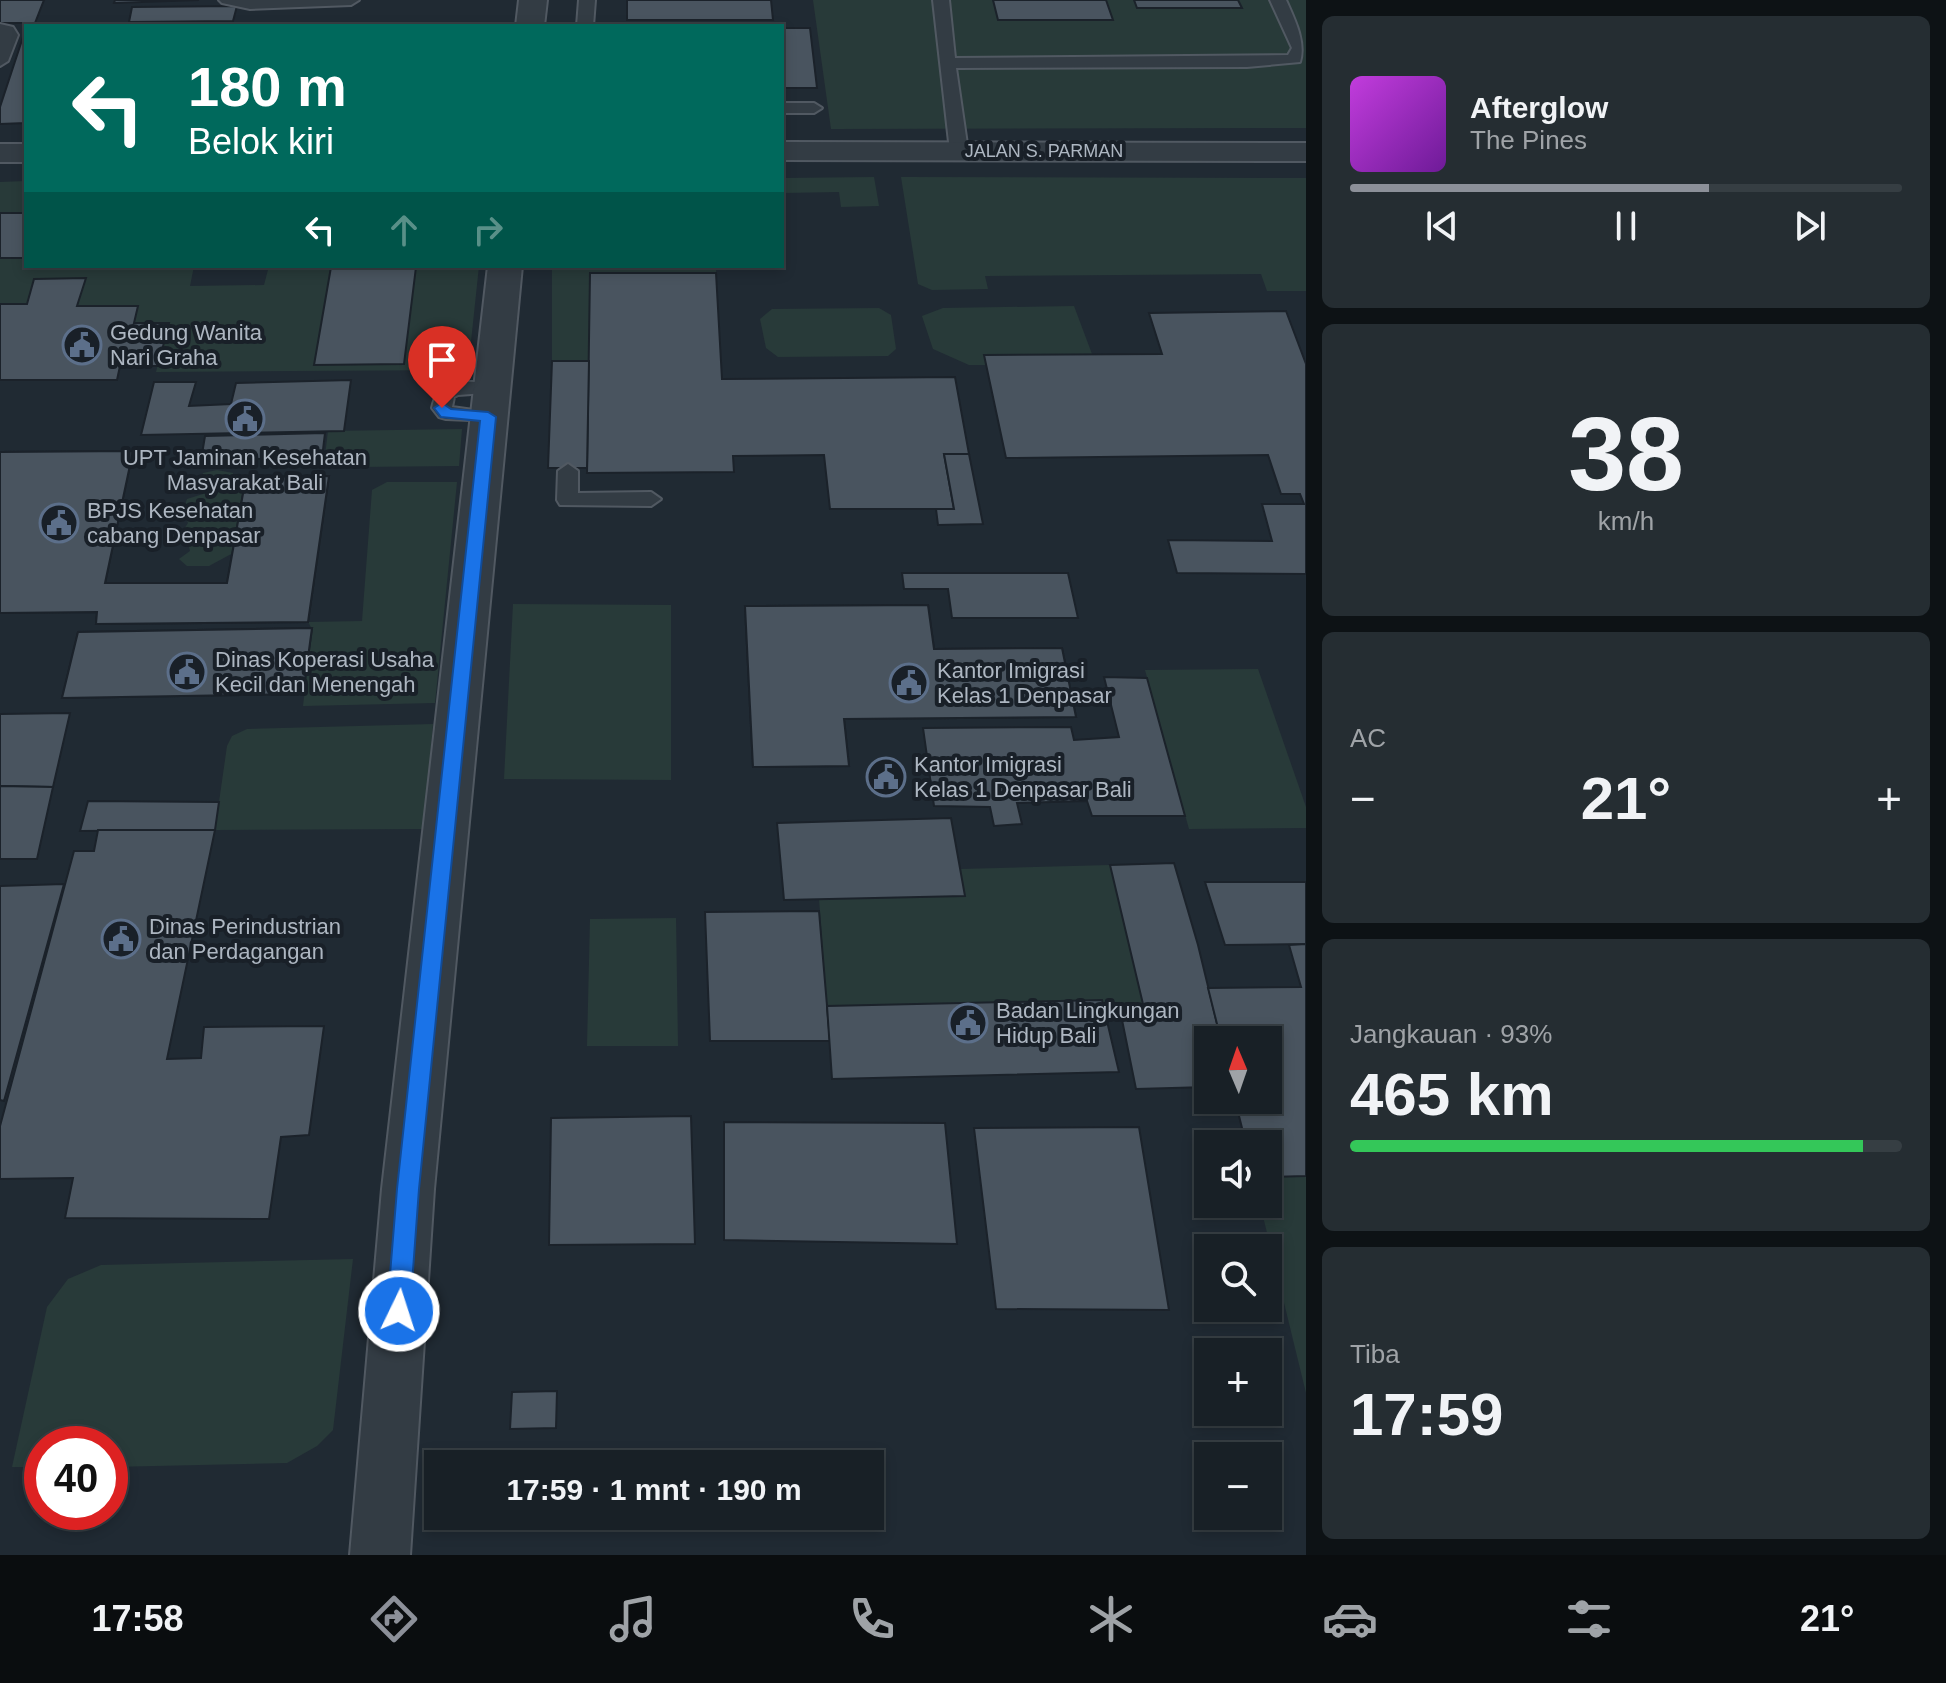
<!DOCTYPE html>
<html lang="id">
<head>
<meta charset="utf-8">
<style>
  body { margin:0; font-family:Arial,sans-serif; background:#252d32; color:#f1f3f6; height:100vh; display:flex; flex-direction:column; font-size:30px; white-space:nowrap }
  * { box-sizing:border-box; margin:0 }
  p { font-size:26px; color:#9fa3a7 }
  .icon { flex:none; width:44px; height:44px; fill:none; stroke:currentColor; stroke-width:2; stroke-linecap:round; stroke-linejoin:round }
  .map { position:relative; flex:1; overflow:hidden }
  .drawer { display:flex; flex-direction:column; gap:16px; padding:16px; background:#0d1215; width:640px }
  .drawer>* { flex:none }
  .guide { position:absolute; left:24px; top:24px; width:760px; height:244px; border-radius:0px; box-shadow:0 4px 12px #0003,0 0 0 2px #363e43; background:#00695c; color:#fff; overflow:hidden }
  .needle { width:52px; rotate:358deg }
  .tools { position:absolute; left:1194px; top:1026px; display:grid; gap:16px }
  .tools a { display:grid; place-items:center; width:88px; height:88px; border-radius:0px; background:#182026; box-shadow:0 4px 12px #0003,0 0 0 2px #363e43; font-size:40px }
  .speed { position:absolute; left:24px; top:1426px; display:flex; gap:16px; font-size:40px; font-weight:700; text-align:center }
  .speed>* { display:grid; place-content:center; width:104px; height:104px; border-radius:50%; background:#182026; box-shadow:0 4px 12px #0003,0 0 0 2px #363e43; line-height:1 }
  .speed .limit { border:12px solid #d22; background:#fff; color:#111 }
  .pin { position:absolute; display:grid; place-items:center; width:68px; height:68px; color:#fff; margin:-82px -34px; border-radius:50% 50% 50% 0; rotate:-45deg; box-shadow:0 0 8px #0007 }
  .pin .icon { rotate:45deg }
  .me { position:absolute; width:88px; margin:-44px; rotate:4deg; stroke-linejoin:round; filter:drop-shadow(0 0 6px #0008) }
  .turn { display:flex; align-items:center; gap:28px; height:168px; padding:0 32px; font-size:36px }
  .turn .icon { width:104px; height:104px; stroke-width:2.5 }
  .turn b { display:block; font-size:56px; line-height:68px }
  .lanes { display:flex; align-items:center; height:76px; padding:0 32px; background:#0003; justify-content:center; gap:40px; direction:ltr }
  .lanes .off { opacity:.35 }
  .big { font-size:60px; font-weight:700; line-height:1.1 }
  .drawer .card { flex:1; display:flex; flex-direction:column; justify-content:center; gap:12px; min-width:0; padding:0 28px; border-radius:12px; background:#252d32 }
  .drawer .dial { align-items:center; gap:0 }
  .dial b { font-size:104px; line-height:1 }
  .song { display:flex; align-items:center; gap:24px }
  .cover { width:96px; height:96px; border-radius:12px; background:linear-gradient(135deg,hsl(290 70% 55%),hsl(280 70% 35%)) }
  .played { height:8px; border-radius:4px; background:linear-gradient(90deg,#8c9099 65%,#363e43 65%) }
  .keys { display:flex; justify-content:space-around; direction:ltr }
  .heat { display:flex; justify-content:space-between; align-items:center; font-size:44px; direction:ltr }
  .charge { height:12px; border-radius:6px; background:linear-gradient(90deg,#34c759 93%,#363e43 0) }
  .trip { position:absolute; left:424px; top:1450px; width:460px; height:80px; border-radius:0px; background:#182026; box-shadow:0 4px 12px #0003,0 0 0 2px #363e43; font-weight:700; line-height:80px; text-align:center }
  .menu { display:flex; height:128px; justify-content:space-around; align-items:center; background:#0a0d0f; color:#9fa3a7 }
  .menu .icon { width:56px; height:56px }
  .menu .selected { color:#8c9099 }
  .menu b { font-size:36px; color:#f1f3f6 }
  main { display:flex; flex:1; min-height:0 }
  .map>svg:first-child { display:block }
</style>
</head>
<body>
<main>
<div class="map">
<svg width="1306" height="1555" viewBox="0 0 1306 1555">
  <rect width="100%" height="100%" fill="#202a33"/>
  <!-- green -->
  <g fill="#283a39">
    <polygon points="813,0 1306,0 1306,128 831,129"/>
    <polygon points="874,177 879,206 841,207 839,192 783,193 782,206 782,178"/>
    <polygon points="901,177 1306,178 1306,291 1267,291 1261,274 985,276 988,289 932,290 918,284"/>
    <polygon points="26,181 26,266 194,266 190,286 264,285 269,266 331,267 315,365 404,364 416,267 370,266 479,266 468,370 156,372 168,323 134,323 137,306 77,306 85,278 34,279 27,304 0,304 0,182"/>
    <polygon points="552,266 756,266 716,267 716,273 590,274 589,361 552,361"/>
    <polygon points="1074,306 1092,354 984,355 986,365 969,365 933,349 922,316 943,308"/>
    <polygon points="879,308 891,315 896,349 888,356 778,357 766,348 760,319 772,309"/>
    <polygon points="462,429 459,466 357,467 325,456 328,431"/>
    <polygon points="217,470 233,473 233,485 243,493 233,553 209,566 187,566 179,559 190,551 189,547 175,543 188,523 183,511 187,499 203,494 198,485 203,473"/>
    <polygon points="387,482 457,482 435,703 303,706 312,629 308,622 362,621 372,490"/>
    <polygon points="513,604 671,605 671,780 504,779"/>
    <polygon points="1258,669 1306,807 1306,828 1189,829 1145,670"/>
    <polygon points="433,724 424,829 215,830 227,746 232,736 247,729"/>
    <polygon points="1110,865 1143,1004 1103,1005 1102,1000 827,1006 819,899 964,896 960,869"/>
    <polygon points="676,918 678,1046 587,1046 590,919"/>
    <polygon points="1306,1176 1306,1393 1260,1204 1268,1204 1268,1177"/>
    <polygon points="353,1259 333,1430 317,1446 287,1463 110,1467 110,1444 42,1444 42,1467 12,1467 47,1307 68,1279 101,1265"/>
  </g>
  <!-- building -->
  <g fill="#49545f" stroke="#1b222a" stroke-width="2">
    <polygon points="0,0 44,0 35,23 0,23"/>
    <polygon points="115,0 199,0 114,3"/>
    <polygon points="627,0 771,0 773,20 627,20"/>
    <polygon points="993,0 1106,0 1113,20 998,20"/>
    <polygon points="1134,0 1238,0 1242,8 1137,8"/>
    <polygon points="237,6 233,21 129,22 132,7"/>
    <polygon points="26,28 26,123 0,124 0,107"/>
    <polygon points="782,28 810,28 817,88 782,88"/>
    <rect x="0" y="213" width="26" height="45"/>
    <polygon points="331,267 416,267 404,364 314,365"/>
    <polygon points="590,273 716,273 722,379 955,377 969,454 944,454 954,509 830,509 824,455 733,456 734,472 587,473"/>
    <polygon points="86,278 77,306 138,306 134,323 169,323 158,366 120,366 117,380 0,380 0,304 27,304 34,279"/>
    <polygon points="1286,311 1306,364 1306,574 1177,573 1168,540 1272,541 1262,504 1304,504 1300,494 1281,494 1268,455 1006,458 984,355 1162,354 1149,313"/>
    <polygon points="552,361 589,361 587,468 548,468"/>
    <polygon points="351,380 344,431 141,435 154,382 196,382 189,406 231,404 236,383"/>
    <polygon points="325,433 322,458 201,460 205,436"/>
    <polygon points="133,451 105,583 227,583 246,477 329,476 308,622 96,624 97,612 0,613 0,563 35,563 53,500 0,501 0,452"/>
    <polygon points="133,451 105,583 227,583 246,477 329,476 308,622 96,624 97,612 0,613 0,452"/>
    <polygon points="944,454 969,454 983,524 938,525 936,509 954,509"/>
    <polygon points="902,573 1068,573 1078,618 952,618 948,589 904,589"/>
    <polygon points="928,605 934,649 1062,648 1076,717 844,719 849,766 753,767 745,606"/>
    <polygon points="928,605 934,649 1062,648 1076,717 844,719 849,766 753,767 745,606"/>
    <polygon points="312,628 303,694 62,698 78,632"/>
    <polygon points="312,628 303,694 62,698 78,632"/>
    <polygon points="1104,677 1147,678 1185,816 1092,816 1087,801 1017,803 1022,824 994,826 990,807 934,806 923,728 1071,727 1074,740 1119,737"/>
    <polygon points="70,713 53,787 0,786 0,714"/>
    <polygon points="0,786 53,787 37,859 0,859"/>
    <polygon points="88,801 219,802 215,830 80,831"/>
    <polygon points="951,818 965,896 784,900 777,823"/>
    <polygon points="98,830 215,830 167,1059 201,1058 204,1027 324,1026 309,1135 281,1137 269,1219 65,1218 73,1178 0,1179 0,1126 74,851 94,851"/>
    <polygon points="1174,863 1198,945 1221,1040 1208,1040 1208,1087 1136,1089 1119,1005 1143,1004 1110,865"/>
    <polygon points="1205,882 1306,882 1306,944 1225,945"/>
    <polygon points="64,884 4,1101 0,1100 0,886"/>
    <polygon points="819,911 830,1041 710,1041 705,912"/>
    <polygon points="1306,944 1306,1176 1268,1177 1268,1144 1246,1144 1235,1100 1268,1100 1268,1040 1221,1040 1208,988 1301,987 1289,945"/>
    <polygon points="1102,1000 1119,1072 832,1079 827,1006"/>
    <polygon points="691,1116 695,1244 549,1245 551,1118"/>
    <polygon points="724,1122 945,1123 957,1244 724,1240"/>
    <polygon points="1139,1127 1169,1310 996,1309 974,1128"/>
    <polygon points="557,1391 556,1428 510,1429 512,1392"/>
  </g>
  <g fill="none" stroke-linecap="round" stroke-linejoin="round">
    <defs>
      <g id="service">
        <polygon points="219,0 359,0 351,5 250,9 222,3"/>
        <polygon points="579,0 595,0 593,26 577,26"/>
        <path d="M933,0H949L955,58L1288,55L1292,48L1270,0H1286C1295,20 1306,42 1300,62L1247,67L956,68L968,151L959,156L950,151Z"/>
        <polygon points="0,24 13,27 18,35 8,61 0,66"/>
        <polygon points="782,103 814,103 822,108 814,113 782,113"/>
        <path d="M492,382L499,384L502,388L499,392L458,395L454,397L452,407L495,413L498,417L495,421L446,419L439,417L432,408C439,375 464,383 492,382Z"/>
        <polygon points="568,464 578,471 578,493 651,492 661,499 651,506 560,505 557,500 558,471"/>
      </g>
      <g id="minor">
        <polygon points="782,142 1306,143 1306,161 782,160"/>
        <rect x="0" y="144" width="26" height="18"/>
      </g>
      <g id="tertiary">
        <polygon points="519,0 547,0 544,26 516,26"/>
        <polygon points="488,266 522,266 434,1189 410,1555 350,1555 382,1189"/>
      </g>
    </defs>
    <!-- service casing -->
    <use href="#service" stroke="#515962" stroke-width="4"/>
    <!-- minor casing -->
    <use href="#minor" stroke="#515962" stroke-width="4"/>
    <!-- tertiary casing -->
    <use href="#tertiary" stroke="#515962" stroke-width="4"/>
    <!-- service -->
    <use href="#service" fill="#333c44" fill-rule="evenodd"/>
    <!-- minor -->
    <use href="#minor" fill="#333c44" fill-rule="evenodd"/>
    <!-- tertiary -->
    <use href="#tertiary" fill="#333c44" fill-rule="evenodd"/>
  </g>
  <!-- route -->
  <polygon fill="#1a73e8" stroke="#114b97" stroke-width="2" points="442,403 451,409 488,412 496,417 419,1189 410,1311 407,1318 399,1321 391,1318 387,1311 397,1189 480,421 441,417 434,408"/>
  <!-- icons -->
  <defs>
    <symbol id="civic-ring" viewBox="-11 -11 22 22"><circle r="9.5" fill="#192028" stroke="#5c6f8a" stroke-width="1.5"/><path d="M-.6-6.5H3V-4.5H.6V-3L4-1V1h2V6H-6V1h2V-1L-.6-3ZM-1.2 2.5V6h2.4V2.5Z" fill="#5c6f8a"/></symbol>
  </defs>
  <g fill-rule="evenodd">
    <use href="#civic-ring" x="60" y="323" width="44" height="44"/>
    <use href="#civic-ring" x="223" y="397" width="44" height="44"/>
    <use href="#civic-ring" x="37" y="501" width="44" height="44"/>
    <use href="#civic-ring" x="165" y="650" width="44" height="44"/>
    <use href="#civic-ring" x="887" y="661" width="44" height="44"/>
    <use href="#civic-ring" x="864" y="755" width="44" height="44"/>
    <use href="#civic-ring" x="99" y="917" width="44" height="44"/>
    <use href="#civic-ring" x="946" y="1001" width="44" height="44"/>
  </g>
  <g text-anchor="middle" stroke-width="8" stroke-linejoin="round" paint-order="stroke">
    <!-- far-street labels -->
    <g font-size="18" fill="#adb6c1" stroke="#192028">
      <text x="1044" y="157">JALAN S. PARMAN</text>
    </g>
    <!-- poi labels -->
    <g font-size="22" fill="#adb6c1" stroke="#192028" text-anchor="start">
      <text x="110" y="340">Gedung Wanita<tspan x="110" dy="25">Nari Graha</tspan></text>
      <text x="245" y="465" text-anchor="middle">UPT Jaminan Kesehatan<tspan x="245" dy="25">Masyarakat Bali</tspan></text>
      <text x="87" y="518">BPJS Kesehatan<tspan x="87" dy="25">cabang Denpasar</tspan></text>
      <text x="215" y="667">Dinas Koperasi Usaha<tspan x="215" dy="25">Kecil dan Menengah</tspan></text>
      <text x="937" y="678">Kantor Imigrasi<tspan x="937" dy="25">Kelas 1 Denpasar</tspan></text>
      <text x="914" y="772">Kantor Imigrasi<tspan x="914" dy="25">Kelas 1 Denpasar Bali</tspan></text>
      <text x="149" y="934">Dinas Perindustrian<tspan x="149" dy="25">dan Perdagangan</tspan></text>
      <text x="996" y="1018">Badan Lingkungan<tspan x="996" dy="25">Hidup Bali</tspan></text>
    </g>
  </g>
</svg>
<div class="tools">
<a><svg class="needle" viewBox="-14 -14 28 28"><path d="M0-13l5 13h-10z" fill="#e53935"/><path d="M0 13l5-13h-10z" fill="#9fa3a7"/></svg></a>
<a><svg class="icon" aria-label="sound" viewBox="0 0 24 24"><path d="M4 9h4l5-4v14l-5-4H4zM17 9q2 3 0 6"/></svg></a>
<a><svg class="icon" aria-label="search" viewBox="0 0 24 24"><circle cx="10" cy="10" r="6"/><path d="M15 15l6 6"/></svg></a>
<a>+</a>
<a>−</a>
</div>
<div class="speed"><div class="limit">40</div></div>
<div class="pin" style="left:442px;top:408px;background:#d93025"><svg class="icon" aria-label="arrive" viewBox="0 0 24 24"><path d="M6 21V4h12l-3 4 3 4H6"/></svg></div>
<svg class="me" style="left:399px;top:1311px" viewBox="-20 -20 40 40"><circle r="17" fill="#1a73e8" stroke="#fff" stroke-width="3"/><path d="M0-11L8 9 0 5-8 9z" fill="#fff"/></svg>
<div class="trip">17:59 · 1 mnt · 190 m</div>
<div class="guide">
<div class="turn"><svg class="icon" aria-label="left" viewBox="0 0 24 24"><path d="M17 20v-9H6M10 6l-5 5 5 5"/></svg><div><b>180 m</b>Belok kiri</div></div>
<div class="lanes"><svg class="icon" aria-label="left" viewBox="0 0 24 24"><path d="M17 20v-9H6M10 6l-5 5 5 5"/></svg><svg class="icon off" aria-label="ahead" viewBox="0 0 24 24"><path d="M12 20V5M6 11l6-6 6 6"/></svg><svg class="icon off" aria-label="right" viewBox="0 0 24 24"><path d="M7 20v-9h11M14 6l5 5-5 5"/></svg></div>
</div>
</div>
<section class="drawer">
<div class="card">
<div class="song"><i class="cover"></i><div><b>Afterglow</b><p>The Pines</p></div></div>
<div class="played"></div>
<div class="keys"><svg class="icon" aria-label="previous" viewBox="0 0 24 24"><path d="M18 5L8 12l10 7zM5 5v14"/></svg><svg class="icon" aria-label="pause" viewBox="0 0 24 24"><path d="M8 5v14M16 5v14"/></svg><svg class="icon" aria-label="next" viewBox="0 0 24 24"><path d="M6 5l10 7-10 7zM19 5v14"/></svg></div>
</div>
<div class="card dial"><b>38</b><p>km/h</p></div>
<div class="card"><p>AC</p>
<div class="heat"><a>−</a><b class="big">21°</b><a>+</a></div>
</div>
<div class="card"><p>Jangkauan · 93%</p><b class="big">465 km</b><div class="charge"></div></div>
<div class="card"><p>Tiba</p><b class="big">17:59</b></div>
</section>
</main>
<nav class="menu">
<b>17:58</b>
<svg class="icon selected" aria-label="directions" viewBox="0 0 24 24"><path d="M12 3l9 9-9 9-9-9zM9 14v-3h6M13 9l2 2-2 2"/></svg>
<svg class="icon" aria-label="music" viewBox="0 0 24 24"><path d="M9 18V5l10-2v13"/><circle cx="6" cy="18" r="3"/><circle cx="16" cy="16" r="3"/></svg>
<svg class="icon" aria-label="phone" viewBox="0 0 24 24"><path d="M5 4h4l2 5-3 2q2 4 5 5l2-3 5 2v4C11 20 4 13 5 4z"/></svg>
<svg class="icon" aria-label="climate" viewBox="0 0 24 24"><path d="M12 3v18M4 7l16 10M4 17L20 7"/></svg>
<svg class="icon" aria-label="car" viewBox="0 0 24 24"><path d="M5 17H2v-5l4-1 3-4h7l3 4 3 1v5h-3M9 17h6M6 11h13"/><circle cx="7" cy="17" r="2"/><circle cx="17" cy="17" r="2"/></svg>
<svg class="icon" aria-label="filters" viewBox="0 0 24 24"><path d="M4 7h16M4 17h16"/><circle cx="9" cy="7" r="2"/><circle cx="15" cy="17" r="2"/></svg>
<b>21°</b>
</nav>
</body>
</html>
